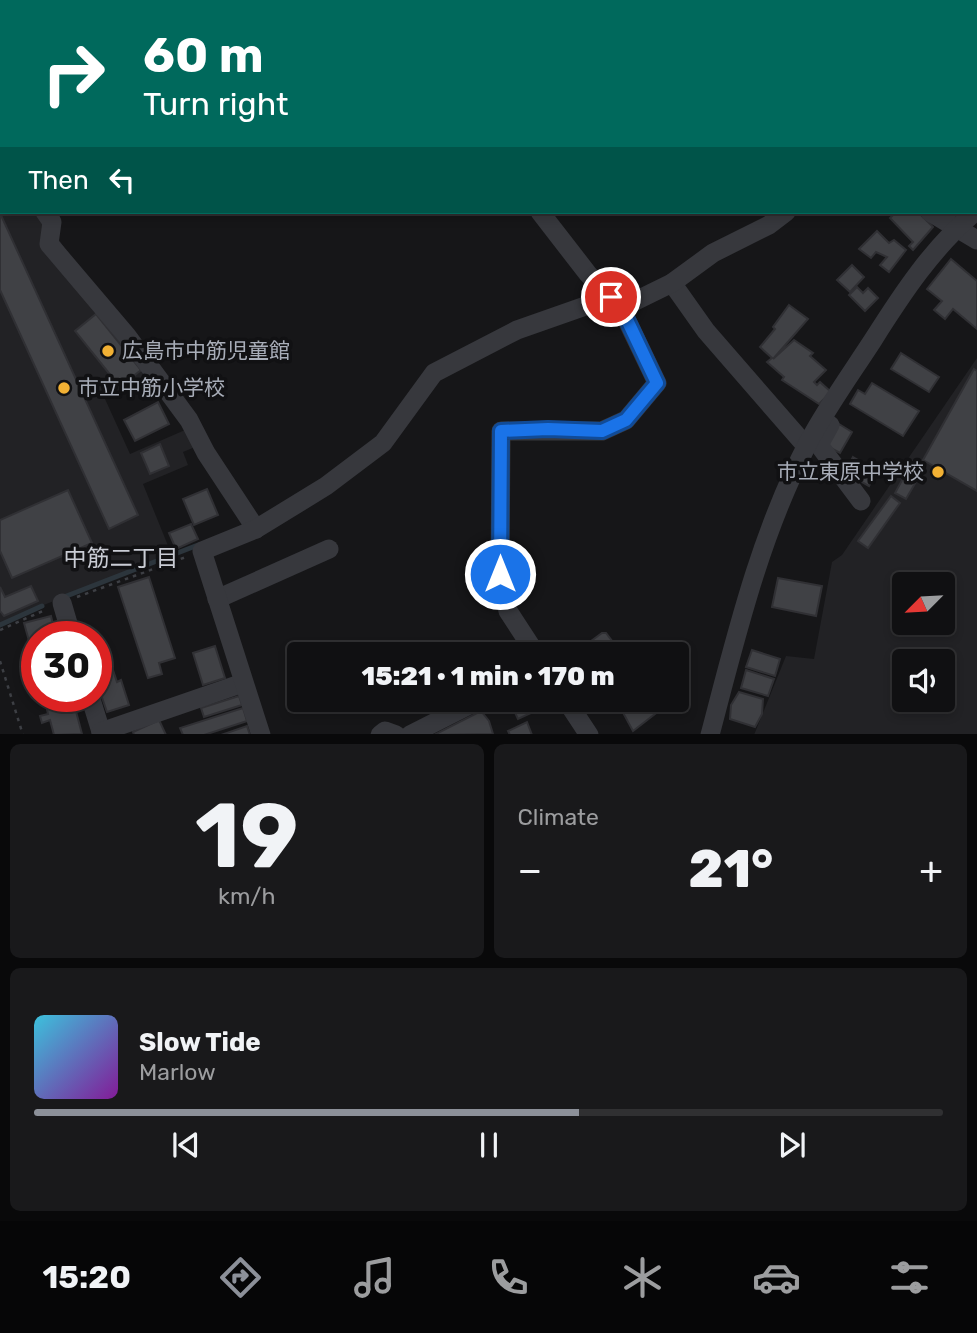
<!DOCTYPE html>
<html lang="en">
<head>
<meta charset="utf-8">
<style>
  body { margin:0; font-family:Rubik,"Noto Sans JP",sans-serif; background:#19191b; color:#f1f3f6; height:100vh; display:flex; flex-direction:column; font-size:26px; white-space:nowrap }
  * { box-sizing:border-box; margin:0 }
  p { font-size:23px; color:#9c9d9f }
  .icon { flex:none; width:38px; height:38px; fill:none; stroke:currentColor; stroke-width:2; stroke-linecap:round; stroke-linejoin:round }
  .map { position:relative; height:734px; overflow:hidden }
  .details { display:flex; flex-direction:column; gap:10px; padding:10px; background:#09090a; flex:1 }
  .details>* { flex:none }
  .guide { position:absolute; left:0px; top:0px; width:978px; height:214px; box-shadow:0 4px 10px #0003,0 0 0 2px #303032; background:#00695c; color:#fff; overflow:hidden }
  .needle { width:46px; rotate:246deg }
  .tools { position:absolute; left:892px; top:572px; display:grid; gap:14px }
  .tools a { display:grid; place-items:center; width:63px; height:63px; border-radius:7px; background:#101012; box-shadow:0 4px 10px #0003,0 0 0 2px #303032; font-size:35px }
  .speed { position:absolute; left:21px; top:621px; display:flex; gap:14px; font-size:35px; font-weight:700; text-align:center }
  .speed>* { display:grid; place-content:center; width:91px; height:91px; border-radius:50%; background:#101012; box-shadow:0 4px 10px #0003,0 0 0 2px #303032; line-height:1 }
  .speed .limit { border:10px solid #d22; background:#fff; color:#111 }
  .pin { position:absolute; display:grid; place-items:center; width:60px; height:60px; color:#fff; margin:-30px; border:4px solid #fff; border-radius:50%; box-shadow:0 2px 7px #0007 }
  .me { position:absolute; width:77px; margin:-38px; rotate:0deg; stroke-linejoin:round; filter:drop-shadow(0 0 5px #0008) }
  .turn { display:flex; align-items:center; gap:24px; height:147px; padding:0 28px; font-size:32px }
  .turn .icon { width:91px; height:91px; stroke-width:2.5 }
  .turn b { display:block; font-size:49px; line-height:60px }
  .then { display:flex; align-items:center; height:66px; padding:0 28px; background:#0003; gap:14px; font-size:26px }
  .big { font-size:52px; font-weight:800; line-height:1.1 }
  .details .widget { flex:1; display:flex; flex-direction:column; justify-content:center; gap:10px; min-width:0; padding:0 24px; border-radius:10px; background:#19191b }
  .details .dial { align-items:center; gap:0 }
  .dial b { font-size:91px; line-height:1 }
  .song { display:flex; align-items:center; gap:21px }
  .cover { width:84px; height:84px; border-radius:10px; background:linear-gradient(135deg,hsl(190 70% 55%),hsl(290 70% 35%)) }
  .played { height:7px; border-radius:4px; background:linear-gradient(90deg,#8c9099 60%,#303032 60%) }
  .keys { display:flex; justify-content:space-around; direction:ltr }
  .heat { display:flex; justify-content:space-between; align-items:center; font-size:38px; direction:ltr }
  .details .tiles { flex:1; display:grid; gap:10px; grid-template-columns:1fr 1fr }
  .widget:last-child { grid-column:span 2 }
  .trip { position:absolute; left:287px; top:642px; width:402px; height:70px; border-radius:7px; background:#101012; box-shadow:0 4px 10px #0003,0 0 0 2px #303032; font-weight:800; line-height:70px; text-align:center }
  .tab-bar { display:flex; height:112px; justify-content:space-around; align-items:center; background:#060607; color:#9c9d9f }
  .tab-bar .icon { width:49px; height:49px }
  .tab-bar .on { color:#8c9099 }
  .tab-bar b { font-size:32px; color:#f1f3f6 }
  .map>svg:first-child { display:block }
</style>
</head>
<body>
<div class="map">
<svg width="977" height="735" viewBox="0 0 977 735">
  <rect width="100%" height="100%" fill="#161618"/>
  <!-- built -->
  <g fill="#222225" fill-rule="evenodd">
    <polygon points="0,175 2,212 40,212 152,377 105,399 130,454 185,430 195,447 183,452 188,465 143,484 171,553 0,623"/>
    <path d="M977,358V734L754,735L786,656L814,659L832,562L842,555ZM905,584H943V623H905ZM905,662H943V700H905Z"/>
  </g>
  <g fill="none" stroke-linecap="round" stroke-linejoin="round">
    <!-- stream -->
    <g stroke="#2c353c" stroke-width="5">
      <polyline points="64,597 198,545"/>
      <polyline points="0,625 42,606"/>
    </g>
  </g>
  <!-- building -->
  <g fill="#404145" stroke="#303034" stroke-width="2">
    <polygon points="896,212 918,212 933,227 913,250 909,246 913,242 890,218"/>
    <polygon points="0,213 138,515 109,529 0,290"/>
    <polygon points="877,231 889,243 894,240 906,250 889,272 880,265 887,257 876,252 871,258 859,249"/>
    <polygon points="951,259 977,281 977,329 953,309 945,319 934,310 942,301 927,289"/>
    <polygon points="852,265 864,277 850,292 837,280"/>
    <polygon points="857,287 863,293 868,288 878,298 865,311 849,295"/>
    <polygon points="789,305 808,319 773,359 794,340 813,353 810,356 826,370 814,382 817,385 820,382 831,392 819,404 782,380 784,377 767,362 772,358 760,347 775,329 773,327"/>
    <polygon points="96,314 141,370 120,387 75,331"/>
    <polygon points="901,353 939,377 929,392 891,369"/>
    <polygon points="974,369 977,371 977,491 923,460"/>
    <polygon points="872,383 919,411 903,436 850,404 858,390 865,394"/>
    <polygon points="158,402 169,424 135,441 124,420"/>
    <polygon points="839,424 852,432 840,453 827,446"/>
    <polygon points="160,444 169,466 150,474 141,453"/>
    <polygon points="853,457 877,471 869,486 845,472"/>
    <polygon points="906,473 917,480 906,499 895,493"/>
    <polygon points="207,489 218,515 194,525 183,499"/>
    <polygon points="68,490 92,543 12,578 0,551 0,520"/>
    <polygon points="891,496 900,503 868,548 858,541"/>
    <polygon points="191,524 198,539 176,549 169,533"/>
    <polygon points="149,577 175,658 159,663 162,674 148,678 118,587"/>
    <polygon points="778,578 822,586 816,616 772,607"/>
    <polygon points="31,586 38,601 4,616 0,611 0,587 5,597"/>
    <polygon points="51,616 56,637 37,637 37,670 33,654 24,657 23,650 31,648 24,623"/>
    <polygon points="602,633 606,633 622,654 578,654 576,652"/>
    <polygon points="215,646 225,678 203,685 193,653"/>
    <polygon points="752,650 780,659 775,676 746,667"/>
    <polygon points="111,664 117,682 121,680 129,705 107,712 96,680 96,669"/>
    <polygon points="746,670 774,679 768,696 741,688"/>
    <polygon points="739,692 763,699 762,714 755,727 730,719 731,705"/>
    <polygon points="44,696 72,696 82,734 54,735 50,720 42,723 40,716 48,714"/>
    <polygon points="239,696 242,705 204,717 201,708"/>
    <polygon points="509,700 541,700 544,707 518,719"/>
    <polygon points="604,700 659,700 664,707 633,731 620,707 616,709 612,703 603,709 599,703"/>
    <polygon points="243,708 247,721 204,735 183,735 180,728"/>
    <polygon points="481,711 489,721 493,734 434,735"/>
    <polygon points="159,720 166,735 134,735 133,732"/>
    <polygon points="527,722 532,735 510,735 508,731"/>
    <polygon points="247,726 250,735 221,735"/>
  </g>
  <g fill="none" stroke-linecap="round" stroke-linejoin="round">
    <!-- path -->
    <g stroke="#3d3f44" stroke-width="2.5" stroke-dasharray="3.5 5" stroke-linecap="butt">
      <polyline points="77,597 186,557"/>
      <polyline points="0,630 45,610"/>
      <polyline points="0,661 23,735"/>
    </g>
    <!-- street -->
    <g stroke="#37383d" stroke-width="19">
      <polyline points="300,0 305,2"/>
      <polyline points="754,0 757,2"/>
      <polyline points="96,2 101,0"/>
      <polyline points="482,2 484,0"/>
      <polyline points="960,2 961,0"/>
      <polyline points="0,19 2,13"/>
      <polyline points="0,166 2,165"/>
      <polyline points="45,212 52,222 49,244 127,336 189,420 206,453 256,529"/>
      <polyline points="930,212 977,240"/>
      <polyline points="672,283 706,331 806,446"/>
      <polyline points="621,308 672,283 713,253 769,225 786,212"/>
      <polyline points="830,425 819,445 861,501"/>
      <polyline points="217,599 329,549"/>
      <polyline points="62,603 72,637"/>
      <polyline points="536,654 508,611 500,574 501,431 602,431 626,420 657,383 621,308 588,274 540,212"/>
      <polyline points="90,696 102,735"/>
      <polyline points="566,700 589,735"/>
      <polyline points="101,732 243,683"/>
      <polyline points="261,735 202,551 256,529 326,486 383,443 434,373 517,330 611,297"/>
      <polyline points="380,735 385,731 396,735"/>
      <polyline points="410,735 479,700"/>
      <path d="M710,735C736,636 760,535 808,443C827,407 851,374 873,340C902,294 933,247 975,212"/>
    </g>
  </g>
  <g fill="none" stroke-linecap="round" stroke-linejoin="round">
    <defs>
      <polyline id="route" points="500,574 501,431 548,429 602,431 626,420 657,383 621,307 611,297"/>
    </defs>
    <!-- route casing -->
    <use href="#route" stroke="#114b97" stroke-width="18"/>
    <!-- route -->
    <use href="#route" stroke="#1a73e8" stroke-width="12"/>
  </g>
  <!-- markers -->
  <g fill="#f2b134" stroke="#111113" stroke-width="2.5">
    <circle cx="108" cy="351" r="7"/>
    <circle cx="64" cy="388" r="7"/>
    <circle cx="938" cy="472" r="7"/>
  </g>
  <g text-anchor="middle" stroke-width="7" stroke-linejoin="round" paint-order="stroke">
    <!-- poi labels -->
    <g font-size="21" fill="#a8adb8" stroke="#111113" text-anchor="start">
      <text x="122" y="358">広島市中筋児童館</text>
      <text x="78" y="395">市立中筋小学校</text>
      <text x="924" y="479" text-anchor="end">市立東原中学校</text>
    </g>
    <!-- neighbourhood labels -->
    <g font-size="23" fill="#c9ccd4" stroke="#111113">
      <text x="121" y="566">中筋二丁目</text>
    </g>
  </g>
</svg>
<div class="tools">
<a><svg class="needle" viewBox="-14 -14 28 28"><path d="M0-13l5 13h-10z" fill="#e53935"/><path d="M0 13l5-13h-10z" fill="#9c9d9f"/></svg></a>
<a><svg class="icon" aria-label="sound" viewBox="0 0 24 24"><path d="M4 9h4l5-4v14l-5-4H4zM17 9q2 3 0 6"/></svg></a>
</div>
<div class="speed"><div class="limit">30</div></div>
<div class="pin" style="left:611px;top:297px;background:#d93025"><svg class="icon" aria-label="arrive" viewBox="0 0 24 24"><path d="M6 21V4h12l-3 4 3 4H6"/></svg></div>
<svg class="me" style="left:500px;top:574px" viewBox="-20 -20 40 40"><circle r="17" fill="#1a73e8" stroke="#fff" stroke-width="3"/><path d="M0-11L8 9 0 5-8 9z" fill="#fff"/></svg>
<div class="trip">15:21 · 1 min · 170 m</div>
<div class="guide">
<div class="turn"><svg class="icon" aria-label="right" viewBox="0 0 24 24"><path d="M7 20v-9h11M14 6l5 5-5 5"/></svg><div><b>60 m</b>Turn right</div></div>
<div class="then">Then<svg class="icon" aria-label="left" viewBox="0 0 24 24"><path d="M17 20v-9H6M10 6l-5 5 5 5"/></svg></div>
</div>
</div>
<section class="details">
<div class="tiles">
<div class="widget dial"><b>19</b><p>km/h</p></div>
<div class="widget"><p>Climate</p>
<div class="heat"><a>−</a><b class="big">21°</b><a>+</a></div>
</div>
<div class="widget">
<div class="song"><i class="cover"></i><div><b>Slow Tide</b><p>Marlow</p></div></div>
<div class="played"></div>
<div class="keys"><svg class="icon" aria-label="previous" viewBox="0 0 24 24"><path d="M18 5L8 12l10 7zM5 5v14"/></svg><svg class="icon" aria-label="pause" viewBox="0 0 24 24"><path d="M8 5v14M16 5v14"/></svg><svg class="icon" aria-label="next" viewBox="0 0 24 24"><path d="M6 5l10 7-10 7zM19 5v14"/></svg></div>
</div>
</div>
</section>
<nav class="tab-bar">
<b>15:20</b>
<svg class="icon on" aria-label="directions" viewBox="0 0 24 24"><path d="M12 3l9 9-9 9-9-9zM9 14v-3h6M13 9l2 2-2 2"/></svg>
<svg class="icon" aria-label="music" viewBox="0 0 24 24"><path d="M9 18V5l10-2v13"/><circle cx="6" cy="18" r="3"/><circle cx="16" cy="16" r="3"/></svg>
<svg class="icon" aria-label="phone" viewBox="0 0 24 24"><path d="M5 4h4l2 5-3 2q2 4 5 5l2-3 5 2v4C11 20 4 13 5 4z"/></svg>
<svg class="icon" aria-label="climate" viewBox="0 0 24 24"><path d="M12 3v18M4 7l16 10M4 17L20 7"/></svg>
<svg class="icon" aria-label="car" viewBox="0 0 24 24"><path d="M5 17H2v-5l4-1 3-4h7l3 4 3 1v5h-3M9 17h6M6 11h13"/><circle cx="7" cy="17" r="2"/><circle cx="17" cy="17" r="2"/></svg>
<svg class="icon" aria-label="filters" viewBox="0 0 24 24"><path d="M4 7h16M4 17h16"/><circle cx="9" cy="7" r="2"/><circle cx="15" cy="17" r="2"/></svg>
</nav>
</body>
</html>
